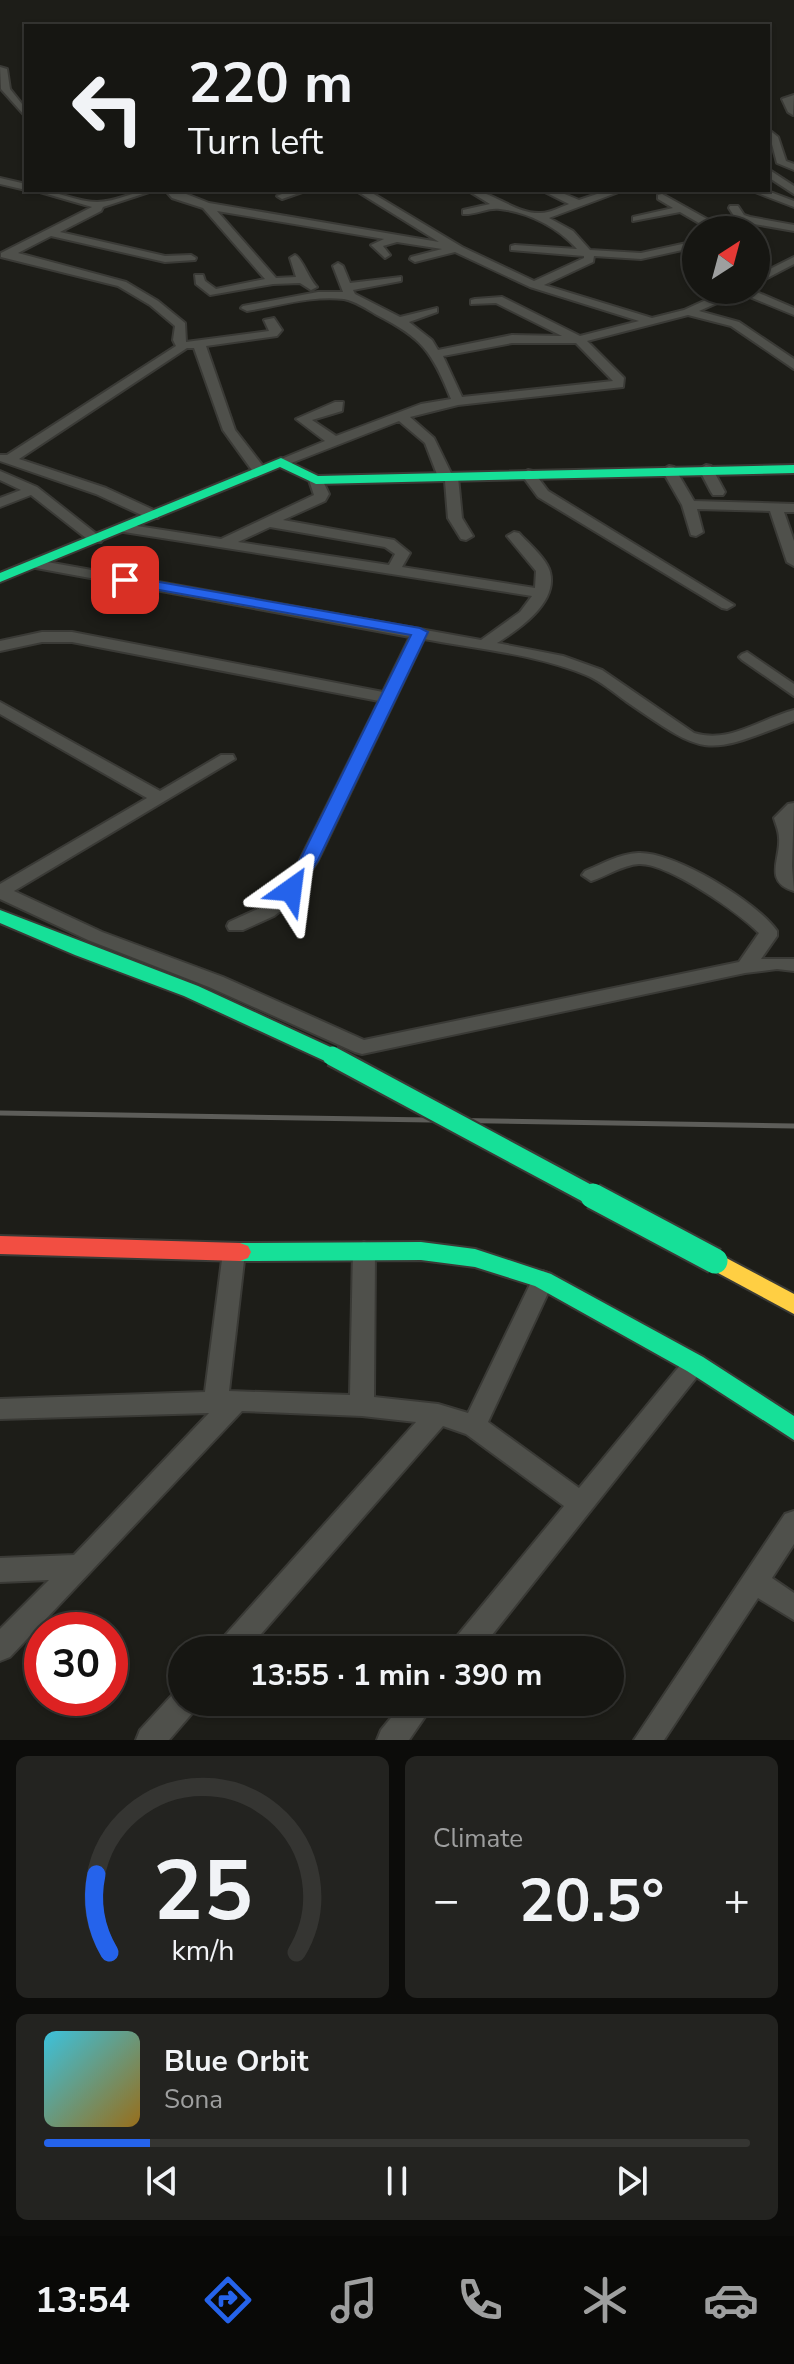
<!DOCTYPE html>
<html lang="en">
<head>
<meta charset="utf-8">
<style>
  body { margin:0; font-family:"Nunito Sans",sans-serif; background:#232320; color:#f1f3f6; height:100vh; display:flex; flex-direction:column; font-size:30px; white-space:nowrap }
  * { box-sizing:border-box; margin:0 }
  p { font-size:26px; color:#9e9f9f }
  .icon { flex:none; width:44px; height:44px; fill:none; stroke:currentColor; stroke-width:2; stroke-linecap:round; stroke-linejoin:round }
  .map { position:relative; height:1740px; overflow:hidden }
  .sheet { display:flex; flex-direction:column; gap:16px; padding:16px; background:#0c0c0a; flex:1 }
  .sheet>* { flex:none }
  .hud { position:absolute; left:24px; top:24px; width:746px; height:168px; border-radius:0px; box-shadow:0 2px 6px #0004,0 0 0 2px #353532; background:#161612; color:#f1f3f6; overflow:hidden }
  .needle { width:52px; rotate:36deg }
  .fabs { position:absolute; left:682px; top:216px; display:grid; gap:16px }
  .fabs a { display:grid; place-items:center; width:88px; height:88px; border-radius:50%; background:#161612; box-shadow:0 2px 6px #0004,0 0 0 2px #353532; font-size:40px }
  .speed { position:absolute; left:24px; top:1612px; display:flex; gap:16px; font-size:40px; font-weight:700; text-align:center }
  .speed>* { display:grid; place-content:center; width:104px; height:104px; border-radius:50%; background:#161612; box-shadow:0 2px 6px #0004,0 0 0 2px #353532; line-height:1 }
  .speed .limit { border:12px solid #d22; background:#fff; color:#111 }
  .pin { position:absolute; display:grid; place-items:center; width:68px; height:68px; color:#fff; margin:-34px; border-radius:16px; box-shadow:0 4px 12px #0006 }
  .me { position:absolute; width:88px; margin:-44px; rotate:31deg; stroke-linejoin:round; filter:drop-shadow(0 0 6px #0008) }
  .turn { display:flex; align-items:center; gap:28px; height:168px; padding:0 32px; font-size:36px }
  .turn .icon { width:104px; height:104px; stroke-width:2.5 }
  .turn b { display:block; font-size:56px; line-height:68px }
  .big { font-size:60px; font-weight:700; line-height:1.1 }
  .sheet .tile { flex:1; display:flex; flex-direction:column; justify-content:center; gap:12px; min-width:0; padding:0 28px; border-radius:12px; background:#232320 }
  .sheet .dial { align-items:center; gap:0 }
  .dial svg { height:208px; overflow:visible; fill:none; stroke:#353532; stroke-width:7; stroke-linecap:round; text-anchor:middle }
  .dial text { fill:#f1f3f6; stroke:none }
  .song { display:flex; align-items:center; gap:24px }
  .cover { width:96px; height:96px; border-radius:12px; background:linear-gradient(135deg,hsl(190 70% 55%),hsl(40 70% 35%)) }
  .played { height:8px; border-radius:4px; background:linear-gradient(90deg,#2563eb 15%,#353532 15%) }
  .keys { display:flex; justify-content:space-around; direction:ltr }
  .heat { display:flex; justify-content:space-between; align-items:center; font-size:44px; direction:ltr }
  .sheet .tiles { flex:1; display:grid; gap:16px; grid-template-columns:1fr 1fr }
  .tile:last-child { grid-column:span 2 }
  .trip { position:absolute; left:168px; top:1636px; width:456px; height:80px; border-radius:40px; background:#161612; box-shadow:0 2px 6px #0004,0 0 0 2px #353532; font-weight:700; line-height:80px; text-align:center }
  .dock { display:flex; height:128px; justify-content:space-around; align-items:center; background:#090907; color:#9e9f9f }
  .dock .icon { width:56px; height:56px }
  .dock .on { color:#2563eb }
  .dock b { font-size:36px; color:#f1f3f6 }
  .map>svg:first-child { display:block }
</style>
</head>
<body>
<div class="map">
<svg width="794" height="1740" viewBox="0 0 794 1740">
  <rect width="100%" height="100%" fill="#1d1d18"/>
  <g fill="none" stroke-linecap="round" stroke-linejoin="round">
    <defs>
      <g id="street">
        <polygon points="0,67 7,69 10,89 26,109 26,117 1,89"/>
        <polygon points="794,95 793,115 788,112 782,99"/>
        <polygon points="768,129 778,137 786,161 794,164 794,170 777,163"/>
        <polygon points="768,169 794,186 794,194 768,177"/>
        <polygon points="0,178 26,184 26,190 0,184"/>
        <path d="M33,190C56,190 77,202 97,202C117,202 135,190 155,190L103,207L101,211L60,232L165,256L191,255L196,258L195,260L165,262L51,236L18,253L126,282L158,301L185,323L186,342L269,331L264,320L274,318L282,330L277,336L206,346L235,430L266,470L264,473H254L223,430L194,348H187L19,459L106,488L158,512V518H148L96,494L0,461V455H7L176,346L173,340L175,326L150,305L118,286L1,257V253L92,207Z"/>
        <path d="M165,190H176L209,203L439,242L355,190H367L462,247L534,281L584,258V256L511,250V246L515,245L577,249C559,228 529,212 500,209C488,207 476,215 463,214V210L490,204L467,190C492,190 513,213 539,213C548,214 561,207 569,204L541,190H555L579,200L609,190H624L549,218L573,231L590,250L641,253L696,241V247L641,259L594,256L593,262L544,285L652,318L684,310L728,290H752L794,308V315L740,293L699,311L739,322L794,359V369L731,326L688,315L587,341L624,378L623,387L458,405L410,417L434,438L451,473L458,477L462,518L473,536L466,540L461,539L448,518L445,481L438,477L425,443L399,421L286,465H276L274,462L325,441L296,419L335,402H343L342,411L312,420L336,436L421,404L451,399C432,351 422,338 377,315C367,309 355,301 344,299C312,295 278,306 247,311L241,308L243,306L318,292H343L333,266L338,263L343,266L350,283L401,277V281L353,290L355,294L400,317L437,308V312L409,322L432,340L438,350L512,335L562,336L496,303L471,304V300L475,299L502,297L580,336L639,321L530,287L455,252L415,262L410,259L411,257L442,249L397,242L383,246L390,255L385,258L371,245L384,239L217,211L276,278L296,277L290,258L295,255C302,258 308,278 317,287L311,290L300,283L273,284L210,295L196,284L195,275H203L205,281L216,289L265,279L203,208L172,198ZM512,343H576L613,381L462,397L443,356Z"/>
        <polygon points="292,190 308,190 282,199 277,196"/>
        <polygon points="750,190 765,190 794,201 794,207"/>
        <polygon points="662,194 723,228 724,230 711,230 680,212 633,221 633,217 673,208 658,199 658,195"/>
        <polygon points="730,206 738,206 744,215 750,217 794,225 794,231 743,222 736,219 729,208"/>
        <polygon points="794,257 794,264 756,284 756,276"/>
        <polygon points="706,465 711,466 725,492 723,495 713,495 711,492 699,469"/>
        <polygon points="669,466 674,467 694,501 794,504 794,512 784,512 794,541 794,566 787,562 770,511 697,509 703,532 696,536 691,535 682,505 662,470"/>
        <polygon points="528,470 533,471 548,491 734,605 727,609 722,608 538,497 521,474"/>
        <polygon points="0,471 37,487 103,539 101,542 91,542 31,495 0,507 0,498 21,490 0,480"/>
        <path d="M316,476L321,477L329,494L325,501L283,520L394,540L410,553L402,567L535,588L536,571L507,536L514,532L519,533C528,543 547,559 550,572C558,603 519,629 497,643L563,656L602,670L694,733C730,744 760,719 794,710V721C704,756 707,757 627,702C614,693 601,681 586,675C535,654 478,649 424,639L318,860L292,902L274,916L243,930H229L227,926L229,922L260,908L279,894L300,860L379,701L72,642H42L0,651V641L42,632H72L383,692L410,637L36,568L29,564L36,560L481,640L520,612L532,596L124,532L117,528L124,524L221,539L314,495L309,480ZM270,527L385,547L395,554L389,565L238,542Z"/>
        <polygon points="747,652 794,684 794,696 742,660 739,657 742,654"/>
        <path d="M0,702L160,791L221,755H233L235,759L14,891L102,932L223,977L364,1040L739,962L759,933C738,912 668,863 639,864C622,865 607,876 591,881L582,875L585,871C602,864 619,854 638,853C674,851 757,902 777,931V936L761,959H794V971L777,969L745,973L362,1054L355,1052L209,987L88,940L0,899V884L147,798L0,714Z"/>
        <path d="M794,803L792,866L794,891C763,882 781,858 779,838C779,831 776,825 774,818L788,804Z"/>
        <polygon points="364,1242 372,1245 375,1251 374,1397 438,1404 468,1413 535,1274 543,1271 551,1274 554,1280 488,1422 579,1488 687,1357 695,1354 703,1357 707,1364 480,1650 449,1650 453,1641 564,1506 466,1434 443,1426 247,1650 216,1650 220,1641 416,1422 362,1416 242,1411 10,1657 0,1661 0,1629 49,1580 0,1582 0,1558 74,1555 209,1413 0,1419 0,1399 205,1392 223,1252 226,1246 234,1243 242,1246 245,1252 229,1391 350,1395 353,1251 356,1245"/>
        <polygon points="794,1511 794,1544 772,1578 794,1593 794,1620 758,1598 664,1740 634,1740 785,1514"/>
        <polygon points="182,1689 182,1702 198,1702 194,1711 169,1740 136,1740 140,1730 174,1693"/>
        <polygon points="404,1702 435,1702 409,1740 377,1740 381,1730"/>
      </g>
      <g id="fast">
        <polygon points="281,458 318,476 794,465 794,473 316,484 280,467 0,582 0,573"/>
        <polygon points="0,910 198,986 339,1051 342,1056 339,1061 325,1061 184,996 75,955 0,923"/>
        <polygon points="421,1242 475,1249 551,1274 703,1357 794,1416 794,1440 687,1371 535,1286 475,1267 421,1260 240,1261 232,1258 229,1252 232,1246 240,1243"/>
      </g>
      <polygon id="slow" points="715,1252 794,1294 794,1314 707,1267 704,1261 707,1255"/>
      <polygon id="jam" points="0,1236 240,1243 248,1246 251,1252 248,1258 240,1261 0,1254"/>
    </defs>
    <!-- street casing -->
    <use href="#street" stroke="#3a3a36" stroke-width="4"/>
    <!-- fast casing -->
    <use href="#fast" stroke="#3a3a36" stroke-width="4"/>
    <!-- slow casing -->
    <use href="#slow" stroke="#3a3a36" stroke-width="4"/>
    <!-- jam casing -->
    <use href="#jam" stroke="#3a3a36" stroke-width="4"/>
    <!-- street -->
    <use href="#street" fill="#4f504b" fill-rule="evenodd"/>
    <!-- fast -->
    <use href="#fast" fill="#16e098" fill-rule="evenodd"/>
    <!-- slow -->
    <use href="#slow" fill="#ffcf43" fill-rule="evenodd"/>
    <!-- jam -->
    <use href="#jam" fill="#f24e42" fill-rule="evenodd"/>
    <!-- rail -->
    <polyline stroke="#5d5d59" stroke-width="5" points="0,1113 794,1126"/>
    <defs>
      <polyline id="fast-bridge-far1" points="332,1056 596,1198"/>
      <polyline id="fast-bridge" points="593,1196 715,1261"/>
    </defs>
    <!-- fast-bridge-far1 casing -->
    <use href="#fast-bridge-far1" stroke="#3a3a36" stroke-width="23" stroke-linecap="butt"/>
    <!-- fast-bridge casing -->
    <use href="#fast-bridge" stroke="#3a3a36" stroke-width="29" stroke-linecap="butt"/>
    <!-- fast-bridge-far1 -->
    <use href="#fast-bridge-far1" stroke="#16e098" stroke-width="19"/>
    <!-- fast-bridge -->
    <use href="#fast-bridge" stroke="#16e098" stroke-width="25"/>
  </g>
  <!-- route -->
  <polygon fill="#2563eb" stroke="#184099" stroke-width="2" points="125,576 420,628 428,632 318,860 297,894 291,896 281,890 300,860 411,635 120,583 118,580"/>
</svg>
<div class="fabs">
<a><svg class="needle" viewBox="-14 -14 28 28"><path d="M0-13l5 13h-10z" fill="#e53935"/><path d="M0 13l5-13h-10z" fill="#9e9f9f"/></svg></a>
</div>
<div class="speed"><div class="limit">30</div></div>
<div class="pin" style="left:125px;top:580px;background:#d93025"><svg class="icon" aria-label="arrive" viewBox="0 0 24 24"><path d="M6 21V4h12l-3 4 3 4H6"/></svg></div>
<svg class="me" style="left:291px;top:890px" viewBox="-20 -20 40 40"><path d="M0-17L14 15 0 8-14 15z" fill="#2563eb" stroke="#fff" stroke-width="4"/></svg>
<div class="trip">13:55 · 1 min · 390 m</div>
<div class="hud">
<div class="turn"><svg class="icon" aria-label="left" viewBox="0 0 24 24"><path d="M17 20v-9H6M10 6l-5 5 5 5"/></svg><div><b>220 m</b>Turn left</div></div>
</div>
</div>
<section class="sheet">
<div class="tiles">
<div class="tile dial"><svg viewBox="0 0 100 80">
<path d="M14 69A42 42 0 1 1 86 69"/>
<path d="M14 69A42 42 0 0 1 9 39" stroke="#2563eb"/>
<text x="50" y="56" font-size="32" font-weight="700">25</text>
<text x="50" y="72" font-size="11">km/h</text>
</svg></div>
<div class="tile"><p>Climate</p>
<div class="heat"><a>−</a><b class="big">20.5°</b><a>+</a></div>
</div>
<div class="tile">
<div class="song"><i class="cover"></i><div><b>Blue Orbit</b><p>Sona</p></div></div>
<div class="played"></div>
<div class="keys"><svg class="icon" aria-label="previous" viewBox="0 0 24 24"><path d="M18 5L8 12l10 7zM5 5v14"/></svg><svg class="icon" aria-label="pause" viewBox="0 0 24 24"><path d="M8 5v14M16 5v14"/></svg><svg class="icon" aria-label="next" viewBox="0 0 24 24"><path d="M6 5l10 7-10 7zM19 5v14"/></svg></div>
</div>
</div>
</section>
<nav class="dock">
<b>13:54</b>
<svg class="icon on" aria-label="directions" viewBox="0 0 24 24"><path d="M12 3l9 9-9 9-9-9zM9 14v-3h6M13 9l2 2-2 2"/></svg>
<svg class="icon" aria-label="music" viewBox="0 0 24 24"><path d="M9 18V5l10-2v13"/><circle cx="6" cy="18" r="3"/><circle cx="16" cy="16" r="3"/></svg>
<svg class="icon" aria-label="phone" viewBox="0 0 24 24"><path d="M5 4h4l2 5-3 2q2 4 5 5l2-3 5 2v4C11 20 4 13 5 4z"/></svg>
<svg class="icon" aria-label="climate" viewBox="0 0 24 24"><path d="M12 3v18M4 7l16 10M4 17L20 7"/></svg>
<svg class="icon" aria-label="car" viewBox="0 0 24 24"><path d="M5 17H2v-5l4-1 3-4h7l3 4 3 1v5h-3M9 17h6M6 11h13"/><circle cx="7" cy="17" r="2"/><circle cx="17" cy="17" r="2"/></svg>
</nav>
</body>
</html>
